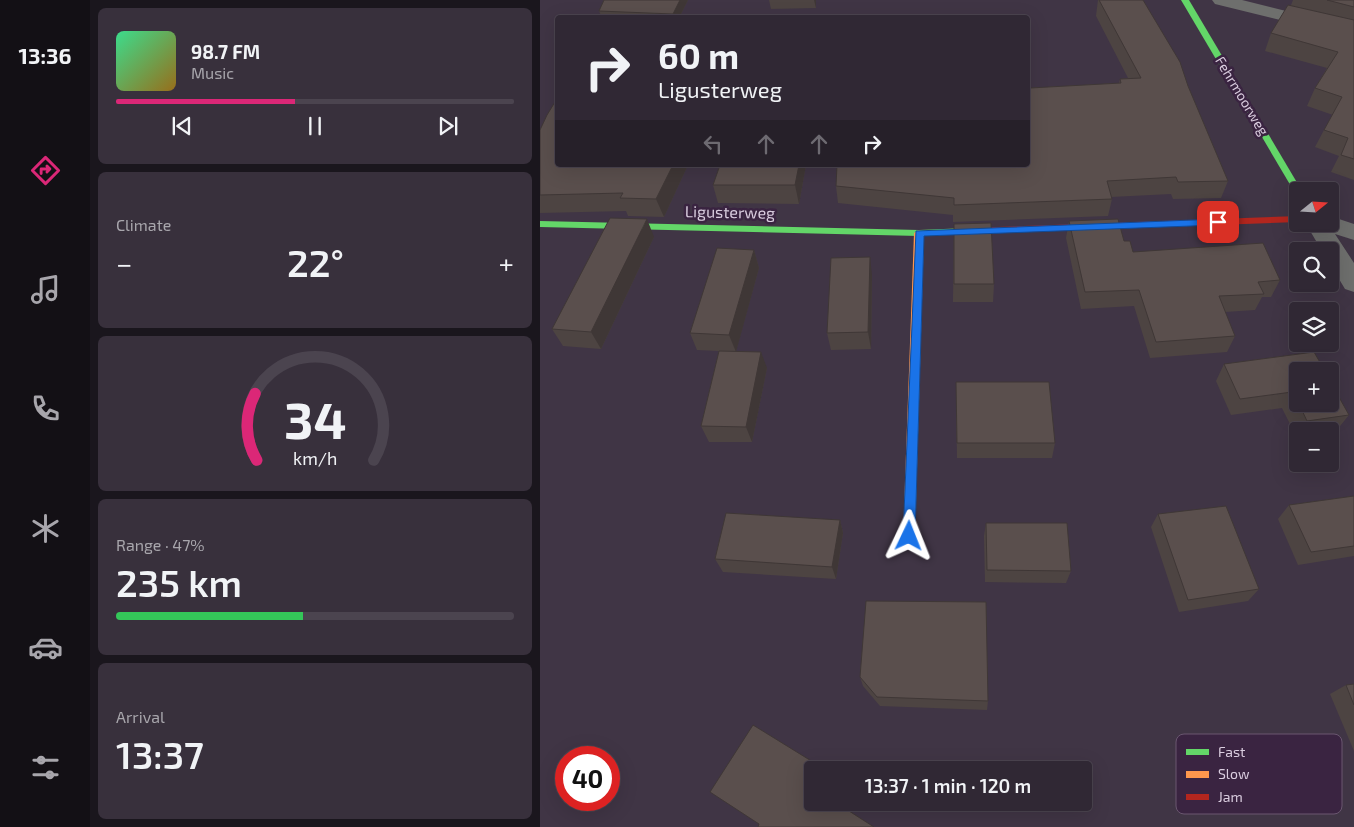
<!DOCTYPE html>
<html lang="en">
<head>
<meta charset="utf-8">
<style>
  body { margin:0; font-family:"Exo 2",sans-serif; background:#38303c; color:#f1f3f6; height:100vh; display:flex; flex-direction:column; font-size:19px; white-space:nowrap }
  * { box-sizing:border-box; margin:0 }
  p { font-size:16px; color:#a8a6ac }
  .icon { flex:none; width:28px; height:28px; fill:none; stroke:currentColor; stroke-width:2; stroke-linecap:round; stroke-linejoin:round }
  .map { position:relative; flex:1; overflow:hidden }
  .drawer { display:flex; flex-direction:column; gap:8px; padding:8px; background:#1a161d; width:450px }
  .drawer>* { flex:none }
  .guide { position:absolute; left:15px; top:15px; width:475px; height:152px; border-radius:5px; box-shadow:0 5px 20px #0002,0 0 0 1px #4b444f; background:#302834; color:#f1f3f6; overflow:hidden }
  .needle { width:32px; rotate:72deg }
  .fabs { position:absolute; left:749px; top:182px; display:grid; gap:10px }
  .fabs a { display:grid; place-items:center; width:50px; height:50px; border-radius:5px; background:#302834; box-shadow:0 5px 20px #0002,0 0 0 1px #4b444f; font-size:25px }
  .speed { position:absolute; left:15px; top:746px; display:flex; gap:10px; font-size:25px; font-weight:700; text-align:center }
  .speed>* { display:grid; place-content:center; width:65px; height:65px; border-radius:50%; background:#302834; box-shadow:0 5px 20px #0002,0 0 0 1px #4b444f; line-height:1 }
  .speed .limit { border:8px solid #d22; background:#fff; color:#111 }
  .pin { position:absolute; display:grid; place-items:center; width:42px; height:42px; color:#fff; margin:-21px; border-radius:10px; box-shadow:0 2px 8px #0006 }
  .me { position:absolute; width:55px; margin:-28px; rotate:2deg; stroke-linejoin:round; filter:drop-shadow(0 0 4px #0008) }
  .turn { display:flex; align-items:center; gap:18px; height:105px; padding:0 20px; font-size:22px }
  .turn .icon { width:65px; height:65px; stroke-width:2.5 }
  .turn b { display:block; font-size:35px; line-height:42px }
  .lanes { display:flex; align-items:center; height:48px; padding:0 20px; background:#0003; justify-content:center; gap:25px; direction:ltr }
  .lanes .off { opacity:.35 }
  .big { font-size:38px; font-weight:600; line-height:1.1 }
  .drawer .card { flex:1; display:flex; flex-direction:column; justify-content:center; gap:8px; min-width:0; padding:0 18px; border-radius:8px; background:#38303c }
  .drawer .dial { align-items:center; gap:0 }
  .dial svg { height:130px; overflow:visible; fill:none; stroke:#4b444f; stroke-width:7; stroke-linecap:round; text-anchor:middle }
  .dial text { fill:#f1f3f6; stroke:none }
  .song { display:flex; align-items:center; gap:15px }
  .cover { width:60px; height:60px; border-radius:8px; background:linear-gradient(135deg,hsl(150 70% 55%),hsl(40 70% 35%)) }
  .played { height:5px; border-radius:2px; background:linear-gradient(90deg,#db2777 45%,#4b444f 45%) }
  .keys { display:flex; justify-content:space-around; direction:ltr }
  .heat { display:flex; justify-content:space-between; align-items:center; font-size:28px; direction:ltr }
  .charge { height:8px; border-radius:4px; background:linear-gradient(90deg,#34c759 47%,#4b444f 0) }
  .trip { position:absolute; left:264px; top:761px; width:288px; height:50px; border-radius:5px; background:#302834; box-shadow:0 5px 20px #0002,0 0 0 1px #4b444f; font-weight:600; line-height:50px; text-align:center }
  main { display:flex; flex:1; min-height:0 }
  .dock { display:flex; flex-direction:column; width:90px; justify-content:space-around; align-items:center; background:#131015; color:#a8a6ac }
  .dock .icon { width:35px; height:35px }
  .dock .current { color:#db2777 }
  .dock b { font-size:22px; color:#f1f3f6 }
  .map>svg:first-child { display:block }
</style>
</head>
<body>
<main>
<nav class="dock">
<b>13:36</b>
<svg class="icon current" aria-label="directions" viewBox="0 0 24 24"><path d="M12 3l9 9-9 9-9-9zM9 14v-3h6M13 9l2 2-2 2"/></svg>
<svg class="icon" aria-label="music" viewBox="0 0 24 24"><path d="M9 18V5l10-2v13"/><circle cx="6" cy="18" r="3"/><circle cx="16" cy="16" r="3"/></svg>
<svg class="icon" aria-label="phone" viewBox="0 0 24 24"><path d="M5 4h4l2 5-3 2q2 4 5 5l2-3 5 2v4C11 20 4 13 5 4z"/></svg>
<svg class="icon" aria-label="climate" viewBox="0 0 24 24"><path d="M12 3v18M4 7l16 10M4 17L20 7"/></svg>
<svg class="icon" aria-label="car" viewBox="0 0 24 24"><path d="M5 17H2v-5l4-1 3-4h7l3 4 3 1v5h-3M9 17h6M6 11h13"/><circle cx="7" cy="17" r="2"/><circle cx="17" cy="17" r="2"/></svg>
<svg class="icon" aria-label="filters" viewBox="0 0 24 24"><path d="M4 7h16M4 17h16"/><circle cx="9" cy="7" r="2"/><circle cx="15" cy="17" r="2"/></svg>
</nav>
<section class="drawer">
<div class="card">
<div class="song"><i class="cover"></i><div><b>98.7 FM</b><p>Music</p></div></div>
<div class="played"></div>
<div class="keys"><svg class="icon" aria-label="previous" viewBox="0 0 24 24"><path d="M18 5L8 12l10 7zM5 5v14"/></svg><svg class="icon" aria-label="pause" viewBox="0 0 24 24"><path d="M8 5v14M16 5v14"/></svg><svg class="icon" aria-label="next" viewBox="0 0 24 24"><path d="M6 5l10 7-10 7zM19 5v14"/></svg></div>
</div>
<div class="card"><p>Climate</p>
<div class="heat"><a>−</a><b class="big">22°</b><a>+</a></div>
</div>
<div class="card dial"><svg viewBox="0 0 100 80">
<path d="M14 69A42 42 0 1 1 86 69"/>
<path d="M14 69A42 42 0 0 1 13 28" stroke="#db2777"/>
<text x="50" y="56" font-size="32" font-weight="700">34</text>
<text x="50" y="72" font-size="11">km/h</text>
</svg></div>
<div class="card"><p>Range · 47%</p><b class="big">235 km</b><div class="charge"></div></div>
<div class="card"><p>Arrival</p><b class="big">13:37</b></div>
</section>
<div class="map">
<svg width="814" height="827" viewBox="0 0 814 827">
  <rect width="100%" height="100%" fill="#403545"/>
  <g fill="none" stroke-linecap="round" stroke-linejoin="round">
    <!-- street -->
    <g fill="#6e6f6d" fill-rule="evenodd">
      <polygon points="672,0 702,0 814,28 814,38 675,4"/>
      <polygon points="790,216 814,224 814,240 795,234 814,263 814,292 805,289 790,264 790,251 782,251 766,224 790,224"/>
    </g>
    <!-- fast -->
    <g fill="#63d668" fill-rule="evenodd">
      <polygon points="641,0 649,0 762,191 755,193"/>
      <polygon points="0,221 379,230 428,228 433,231 428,234 379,236 0,227"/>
    </g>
    <!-- slow -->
    <polygon fill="#ff974d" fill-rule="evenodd" points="379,230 384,233 375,536 373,540 369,542 365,540 363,536 374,233"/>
    <!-- jam -->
    <polygon fill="#b3261e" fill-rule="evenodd" points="758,216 758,222 428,234 423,231 428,228"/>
  </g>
  <!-- wall -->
  <g fill="#4d4442">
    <polygon points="64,0 148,0 139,18 62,18 59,11"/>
    <polygon points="229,0 276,0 276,8 231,9"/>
    <polygon points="558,0 603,0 648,86 688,181 681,198 633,199 631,194 571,197 572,199 568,216 413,222 413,215 298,203 296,186 490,88 579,83 580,79 588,78 556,16"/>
    <polygon points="753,0 814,0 814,180 791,172 799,156 775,147 784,130 793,115 767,106 775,88 787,68 725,51 731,33 751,5"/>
    <polygon points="0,130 18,165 148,165 124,217 88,216 86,211 0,213"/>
    <polygon points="180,165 266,165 259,204 178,203 173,185"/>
    <polygon points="529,221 584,241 593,252 740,280 731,297 722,297 715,310 685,312 695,336 687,352 610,358 594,306 541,309 526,238"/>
    <polygon points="414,224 454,284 453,302 413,302"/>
    <polygon points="114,237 61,349 23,346 12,329"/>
    <polygon points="214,250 219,268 196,351 227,368 212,442 169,442 161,426 179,351 157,350 150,333"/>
    <polygon points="332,275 331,349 291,350 287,333"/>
    <polygon points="684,364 758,371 758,404 790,404 809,415 796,431 790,432 758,431 758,436 756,436 742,408 691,415 676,381"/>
    <polygon points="416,382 515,443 512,458 417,458"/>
    <polygon points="814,496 814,556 758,565 738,519 749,505"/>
    <polygon points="618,514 719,589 708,601 639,612 611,527"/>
    <polygon points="300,520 303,533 296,579 183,572 175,559"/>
    <polygon points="446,523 531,571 526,583 445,582 444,536"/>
    <polygon points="320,677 448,701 447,710 340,706 323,686"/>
    <polygon points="814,684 814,751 790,694 806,685"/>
  </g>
  <!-- shaded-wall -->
  <g fill="#3f3736">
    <polygon points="140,0 148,0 139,18 134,18 133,14"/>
    <polygon points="274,0 276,0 276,8"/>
    <polygon points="133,165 148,165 124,217 116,199"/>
    <polygon points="259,165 266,165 259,204 255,185"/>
    <polygon points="107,219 114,237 61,349 51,332"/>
    <polygon points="214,250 219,268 196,352 189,335"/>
    <polygon points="330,257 332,275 331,349 328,332"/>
    <polygon points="221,352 227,368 212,442 206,427"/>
    <polygon points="300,520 303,533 296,579 292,567"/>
  </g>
  <!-- building -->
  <g fill="#5a4f4d" stroke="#3f3736">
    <polygon points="64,0 140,0 133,14 59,11"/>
    <polygon points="559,0 603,0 640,62 648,86 688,181 638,182 636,177 567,181 572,199 414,205 414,198 296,186 297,165 488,165 488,71 490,88 581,83 580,79 601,78"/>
    <polygon points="787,0 814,0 814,7"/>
    <polygon points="748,5 814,20 814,159 801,155 808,138 784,130 802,97 775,88 798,52 731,33"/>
    <polygon points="18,97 18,165 133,165 116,199 80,198 83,193 0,195 0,130 7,115"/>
    <polygon points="180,165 259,165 255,185 173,185"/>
    <polygon points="70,218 107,219 51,332 12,329"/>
    <polygon points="578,219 584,241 590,241 593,252 723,243 740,280 718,282 724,294 679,296 695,336 616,342 599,290 545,292 529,221"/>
    <polygon points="451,223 454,284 414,284 414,224"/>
    <polygon points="177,248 214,250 189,335 150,333"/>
    <polygon points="330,257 328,332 287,333 291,258"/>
    <polygon points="179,351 221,352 206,427 161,426"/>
    <polygon points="774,352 785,371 758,371 758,402 752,392 700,399 684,364"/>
    <polygon points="790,381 809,415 767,421 759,404 790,404"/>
    <polygon points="416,382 509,382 515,443 417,443"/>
    <polygon points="814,496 814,546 771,552 749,505"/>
    <polygon points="686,506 719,589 648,600 618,514"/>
    <polygon points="186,513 300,520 292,567 175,559"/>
    <polygon points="446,523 527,523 531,571 447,570"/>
    <polygon points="326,601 446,602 448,701 337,697 320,677"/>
    <polygon points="814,684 814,705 806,685"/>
    <polygon points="213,725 286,770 272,770 272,802 295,802 334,827 218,827 219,824 170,792"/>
  </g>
  <!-- route -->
  <polygon fill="#1a73e8" stroke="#114b97" points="678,219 682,222 678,225 384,236 375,536 373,540 369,542 365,540 363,536 376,231"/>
  <g text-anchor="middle" stroke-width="5" stroke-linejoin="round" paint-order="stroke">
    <!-- far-street labels -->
    <g font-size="14" fill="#dacddf" stroke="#3a2441">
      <text transform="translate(702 96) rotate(59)" y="5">Fehrmoorweg</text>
    </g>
    <!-- street labels -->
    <g font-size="16" fill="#dacddf" stroke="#3a2441">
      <text transform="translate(190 212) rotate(1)" y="6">Ligusterweg</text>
    </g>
  </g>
  <!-- legend -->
  <rect x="636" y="734" width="166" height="80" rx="8" fill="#3a2441" stroke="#6a5770" stroke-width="1"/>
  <rect x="646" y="749" width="23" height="6" fill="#63d668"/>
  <rect x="646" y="771" width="23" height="7" fill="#ff974d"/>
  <rect x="646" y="794" width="23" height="6" fill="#b3261e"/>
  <g font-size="14" fill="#dacddf">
    <text x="678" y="757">Fast</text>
    <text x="678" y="779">Slow</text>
    <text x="678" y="802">Jam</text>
  </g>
</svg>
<div class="fabs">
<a><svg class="needle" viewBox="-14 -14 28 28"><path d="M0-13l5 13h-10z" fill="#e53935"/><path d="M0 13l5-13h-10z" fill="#a8a6ac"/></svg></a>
<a><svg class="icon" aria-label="search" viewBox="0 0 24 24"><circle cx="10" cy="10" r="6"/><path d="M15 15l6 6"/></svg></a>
<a><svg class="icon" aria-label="layers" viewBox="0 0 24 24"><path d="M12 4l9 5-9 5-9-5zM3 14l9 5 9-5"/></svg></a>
<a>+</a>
<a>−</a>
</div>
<div class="speed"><div class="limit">40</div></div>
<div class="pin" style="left:678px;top:222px;background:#d93025"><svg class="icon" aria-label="arrive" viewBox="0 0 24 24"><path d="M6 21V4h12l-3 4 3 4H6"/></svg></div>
<svg class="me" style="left:369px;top:536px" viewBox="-20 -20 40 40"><path d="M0-17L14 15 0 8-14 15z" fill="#1a73e8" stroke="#fff" stroke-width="4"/></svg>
<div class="trip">13:37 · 1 min · 120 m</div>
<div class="guide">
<div class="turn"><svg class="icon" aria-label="right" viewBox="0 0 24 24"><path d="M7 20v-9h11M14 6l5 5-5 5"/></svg><div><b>60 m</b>Ligusterweg</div></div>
<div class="lanes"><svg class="icon off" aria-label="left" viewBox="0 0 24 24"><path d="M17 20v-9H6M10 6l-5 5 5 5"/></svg><svg class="icon off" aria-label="ahead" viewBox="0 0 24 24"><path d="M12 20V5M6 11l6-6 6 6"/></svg><svg class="icon off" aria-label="ahead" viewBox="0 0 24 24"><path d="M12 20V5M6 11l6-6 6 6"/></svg><svg class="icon" aria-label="right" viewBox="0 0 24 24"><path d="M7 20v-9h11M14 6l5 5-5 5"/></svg></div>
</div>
</div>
</main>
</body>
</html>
